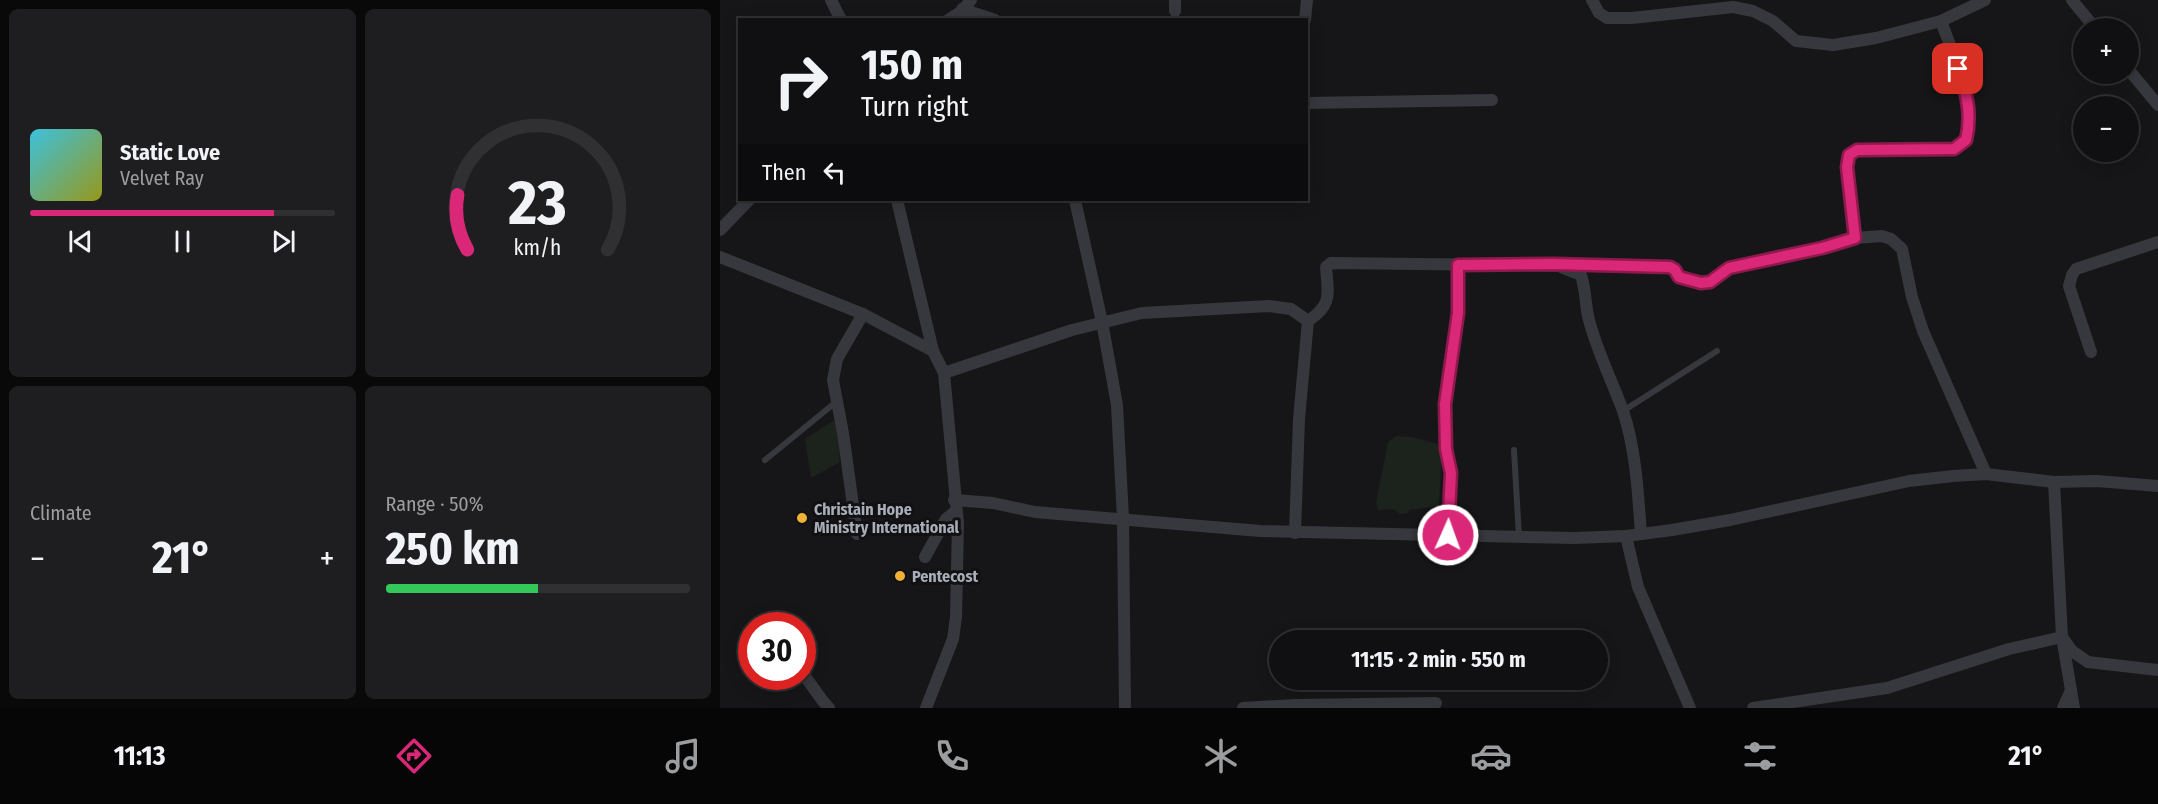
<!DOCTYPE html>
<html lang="en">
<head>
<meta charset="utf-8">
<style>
  body { margin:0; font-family:"Fira Sans Condensed",sans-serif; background:#1e1e20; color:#f1f3f6; height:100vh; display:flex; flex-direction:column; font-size:22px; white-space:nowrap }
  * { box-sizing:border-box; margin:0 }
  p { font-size:20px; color:#9c9d9f }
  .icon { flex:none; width:33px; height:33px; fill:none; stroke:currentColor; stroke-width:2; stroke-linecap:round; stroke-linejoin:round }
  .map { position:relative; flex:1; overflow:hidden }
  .panel { display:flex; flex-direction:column; gap:9px; padding:9px; background:#09090a; width:720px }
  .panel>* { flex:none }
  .hud { position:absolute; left:18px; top:18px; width:570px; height:183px; border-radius:0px; box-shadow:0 3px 15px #0003,0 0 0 2px #303032; background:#101012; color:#f1f3f6; overflow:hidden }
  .tools { position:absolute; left:1353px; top:18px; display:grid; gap:12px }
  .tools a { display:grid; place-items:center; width:66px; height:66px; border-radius:50%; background:#101012; box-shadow:0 3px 15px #0003,0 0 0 2px #303032; font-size:30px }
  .speed { position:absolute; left:18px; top:612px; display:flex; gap:12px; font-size:30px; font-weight:700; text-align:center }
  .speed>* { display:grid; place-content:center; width:78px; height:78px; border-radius:50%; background:#101012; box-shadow:0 3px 15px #0003,0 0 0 2px #303032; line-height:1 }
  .speed .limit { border:9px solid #d22; background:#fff; color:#111 }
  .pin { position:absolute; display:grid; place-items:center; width:51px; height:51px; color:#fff; margin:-26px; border-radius:12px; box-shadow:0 3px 9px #0006 }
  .me { position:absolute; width:66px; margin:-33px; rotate:2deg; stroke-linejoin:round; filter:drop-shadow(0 0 4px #0008) }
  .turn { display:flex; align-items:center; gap:21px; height:126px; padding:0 24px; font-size:27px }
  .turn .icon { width:78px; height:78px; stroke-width:2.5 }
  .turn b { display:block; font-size:42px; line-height:51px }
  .then { display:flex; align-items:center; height:57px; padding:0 24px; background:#0003; gap:12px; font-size:22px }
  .big { font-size:45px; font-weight:700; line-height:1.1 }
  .panel .widget { flex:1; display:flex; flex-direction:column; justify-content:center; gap:9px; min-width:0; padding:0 21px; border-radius:9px; background:#1e1e20 }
  .panel .dial { align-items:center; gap:0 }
  .dial svg { height:156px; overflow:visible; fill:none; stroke:#303032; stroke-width:7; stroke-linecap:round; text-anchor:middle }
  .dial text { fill:#f1f3f6; stroke:none }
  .song { display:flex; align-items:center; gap:18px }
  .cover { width:72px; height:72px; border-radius:9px; background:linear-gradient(135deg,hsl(190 70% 55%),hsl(60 70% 35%)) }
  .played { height:6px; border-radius:3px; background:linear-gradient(90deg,#db2777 80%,#303032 80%) }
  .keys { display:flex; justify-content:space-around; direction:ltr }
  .heat { display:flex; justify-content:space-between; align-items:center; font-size:33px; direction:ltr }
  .charge { height:9px; border-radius:4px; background:linear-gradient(90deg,#34c759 50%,#303032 0) }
  .panel .tiles { flex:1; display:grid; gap:9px; grid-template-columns:repeat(2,1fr) }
  .trip { position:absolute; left:549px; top:630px; width:339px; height:60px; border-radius:30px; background:#101012; box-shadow:0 3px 15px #0003,0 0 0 2px #303032; font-weight:700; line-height:60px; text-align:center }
  .dock { display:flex; height:96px; justify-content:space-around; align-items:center; background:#060607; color:#9c9d9f }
  .dock .icon { width:42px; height:42px }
  .dock .selected { color:#db2777 }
  .dock b { font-size:27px; color:#f1f3f6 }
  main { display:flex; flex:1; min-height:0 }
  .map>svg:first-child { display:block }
</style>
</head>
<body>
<main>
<section class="panel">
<div class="tiles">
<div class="widget">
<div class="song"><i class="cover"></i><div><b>Static Love</b><p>Velvet Ray</p></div></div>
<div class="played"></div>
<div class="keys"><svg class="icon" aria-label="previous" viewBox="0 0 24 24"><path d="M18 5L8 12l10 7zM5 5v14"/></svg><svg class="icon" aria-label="pause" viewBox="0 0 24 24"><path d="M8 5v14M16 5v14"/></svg><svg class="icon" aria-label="next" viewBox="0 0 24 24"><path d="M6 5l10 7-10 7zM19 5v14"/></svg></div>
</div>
<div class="widget dial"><svg viewBox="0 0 100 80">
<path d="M14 69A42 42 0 1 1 86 69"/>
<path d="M14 69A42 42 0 0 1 9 41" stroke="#db2777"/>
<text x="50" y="56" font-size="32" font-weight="700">23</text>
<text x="50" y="72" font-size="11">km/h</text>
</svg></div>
<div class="widget"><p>Climate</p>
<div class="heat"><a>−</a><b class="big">21°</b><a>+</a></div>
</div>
<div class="widget"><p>Range · 50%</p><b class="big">250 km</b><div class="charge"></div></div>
</div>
</section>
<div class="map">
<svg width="1438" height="708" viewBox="0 0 1438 708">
  <rect width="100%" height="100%" fill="#161618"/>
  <!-- green -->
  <g fill="#1c231d">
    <polygon points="116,419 120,462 91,478 85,439"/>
    <polygon points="676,436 691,437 722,445 719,506 689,510 688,513 680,514 674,509 658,510 656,503 668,442"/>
  </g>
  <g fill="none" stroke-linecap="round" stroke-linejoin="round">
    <!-- lane -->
    <g stroke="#37383d" stroke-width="6">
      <polyline points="903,411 997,351"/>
      <polyline points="794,450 799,537"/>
      <polyline points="45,460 116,402"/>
    </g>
    <!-- street -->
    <g stroke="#37383d" stroke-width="12">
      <polyline points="111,0 121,20"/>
      <polyline points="455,0 455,11"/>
      <polyline points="872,0 879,13 887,18 912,18 1013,7 1033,11 1053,21 1076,41 1113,45 1156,38 1221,21 1265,0"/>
      <polyline points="1352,0 1375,28"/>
      <polyline points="242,9 275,20"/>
      <polyline points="228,20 242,11 251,0"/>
      <polyline points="585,20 587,0"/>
      <polyline points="1408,69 1438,105"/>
      <polyline points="586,103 772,100"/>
      <polyline points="177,200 213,351"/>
      <polyline points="355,200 382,322 397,405 403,518 405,708"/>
      <polyline points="0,230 29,200"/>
      <path d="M1135,238L1127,167L1129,155L1137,150L1234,149L1246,140C1255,99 1235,60 1221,21"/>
      <polyline points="0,257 143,314 213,351 224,373 238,523 236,617 233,639 206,708"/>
      <path d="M843,268L861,275C866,290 865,305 869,320C877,351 892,381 903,411C916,450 918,493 921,534"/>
      <polyline points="1371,352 1349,286 1352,275 1356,269 1438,242"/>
      <polyline points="224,373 352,330 422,313 549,306 571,309 588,321"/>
      <polyline points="1334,482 1342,637 1354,708"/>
      <polyline points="234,500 273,503 315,512 540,531 854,538 906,536 952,530 1010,520 1189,481 1233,476 1266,474 1334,482 1377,481 1438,486"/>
      <path d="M575,533L579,419L588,321C613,304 608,294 606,267L611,263L950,267L955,270L959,277L981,283L990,282L1009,268L1102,248L1135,238L1162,236L1171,239L1182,249L1192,297L1203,331L1266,474"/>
      <polyline points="137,534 123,433 113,380 117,359 143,314"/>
      <polyline points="728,535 731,473 726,449 725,404 738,313 738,265"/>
      <polyline points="906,536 918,587 970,708"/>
      <polyline points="205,557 226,519 236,511"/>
      <polyline points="82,672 102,700 109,708"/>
      <polyline points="523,708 575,705 716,703"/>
      <polyline points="1033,708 1167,688 1289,649 1342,637 1352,651 1368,662 1438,670"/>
      <polyline points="1343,708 1351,690"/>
    </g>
  </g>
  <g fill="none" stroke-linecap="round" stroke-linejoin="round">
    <defs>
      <path id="route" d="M728,535L731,473L726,449L725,404L738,313V265L834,264L950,267L955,270L959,277L981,283L990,282L1009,268L1102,248L1135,238L1127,167L1129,155L1137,150L1234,149L1246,140C1252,115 1247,93 1238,69"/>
    </defs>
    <!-- route casing -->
    <use href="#route" stroke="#8e194d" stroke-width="15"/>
    <!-- route -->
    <use href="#route" stroke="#db2777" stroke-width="10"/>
  </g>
  <!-- markers -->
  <g fill="#efb236" stroke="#111113" stroke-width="2">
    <circle cx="82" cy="518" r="6"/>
    <circle cx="180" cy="576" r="6"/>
  </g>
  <g text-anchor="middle" stroke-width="6" stroke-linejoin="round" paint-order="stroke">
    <!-- poi labels -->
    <g font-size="16" font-weight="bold" fill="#a8adb8" stroke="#111113" text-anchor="start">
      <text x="94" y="515">Christain Hope<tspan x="94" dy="18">Ministry International</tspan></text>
      <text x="192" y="582">Pentecost</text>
    </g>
  </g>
</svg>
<div class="tools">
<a>+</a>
<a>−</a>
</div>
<div class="speed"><div class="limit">30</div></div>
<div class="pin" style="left:1238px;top:69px;background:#d93025"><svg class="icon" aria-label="arrive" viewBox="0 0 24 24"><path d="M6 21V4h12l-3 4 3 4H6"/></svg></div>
<svg class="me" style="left:728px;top:535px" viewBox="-20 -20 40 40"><circle r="17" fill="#db2777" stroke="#fff" stroke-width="3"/><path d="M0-11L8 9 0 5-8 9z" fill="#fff"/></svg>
<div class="trip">11:15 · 2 min · 550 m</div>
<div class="hud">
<div class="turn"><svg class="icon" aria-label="right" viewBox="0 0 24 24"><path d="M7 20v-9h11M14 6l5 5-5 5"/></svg><div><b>150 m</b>Turn right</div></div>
<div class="then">Then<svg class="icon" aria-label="left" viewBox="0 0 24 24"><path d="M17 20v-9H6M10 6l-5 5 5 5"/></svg></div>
</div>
</div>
</main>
<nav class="dock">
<b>11:13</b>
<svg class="icon selected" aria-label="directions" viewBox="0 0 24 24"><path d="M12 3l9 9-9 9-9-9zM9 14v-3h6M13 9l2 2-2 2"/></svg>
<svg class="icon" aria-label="music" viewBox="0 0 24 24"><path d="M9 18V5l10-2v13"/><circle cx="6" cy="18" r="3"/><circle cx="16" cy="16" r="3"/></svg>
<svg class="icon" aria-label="phone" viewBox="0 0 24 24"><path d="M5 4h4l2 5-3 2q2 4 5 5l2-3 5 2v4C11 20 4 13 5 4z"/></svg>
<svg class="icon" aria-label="climate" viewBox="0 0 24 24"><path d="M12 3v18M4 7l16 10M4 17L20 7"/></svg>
<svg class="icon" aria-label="car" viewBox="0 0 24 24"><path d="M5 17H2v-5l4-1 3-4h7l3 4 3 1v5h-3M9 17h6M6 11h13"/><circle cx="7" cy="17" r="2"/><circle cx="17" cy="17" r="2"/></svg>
<svg class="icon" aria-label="filters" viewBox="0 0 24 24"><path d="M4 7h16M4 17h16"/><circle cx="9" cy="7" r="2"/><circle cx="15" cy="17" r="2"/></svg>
<b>21°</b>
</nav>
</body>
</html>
